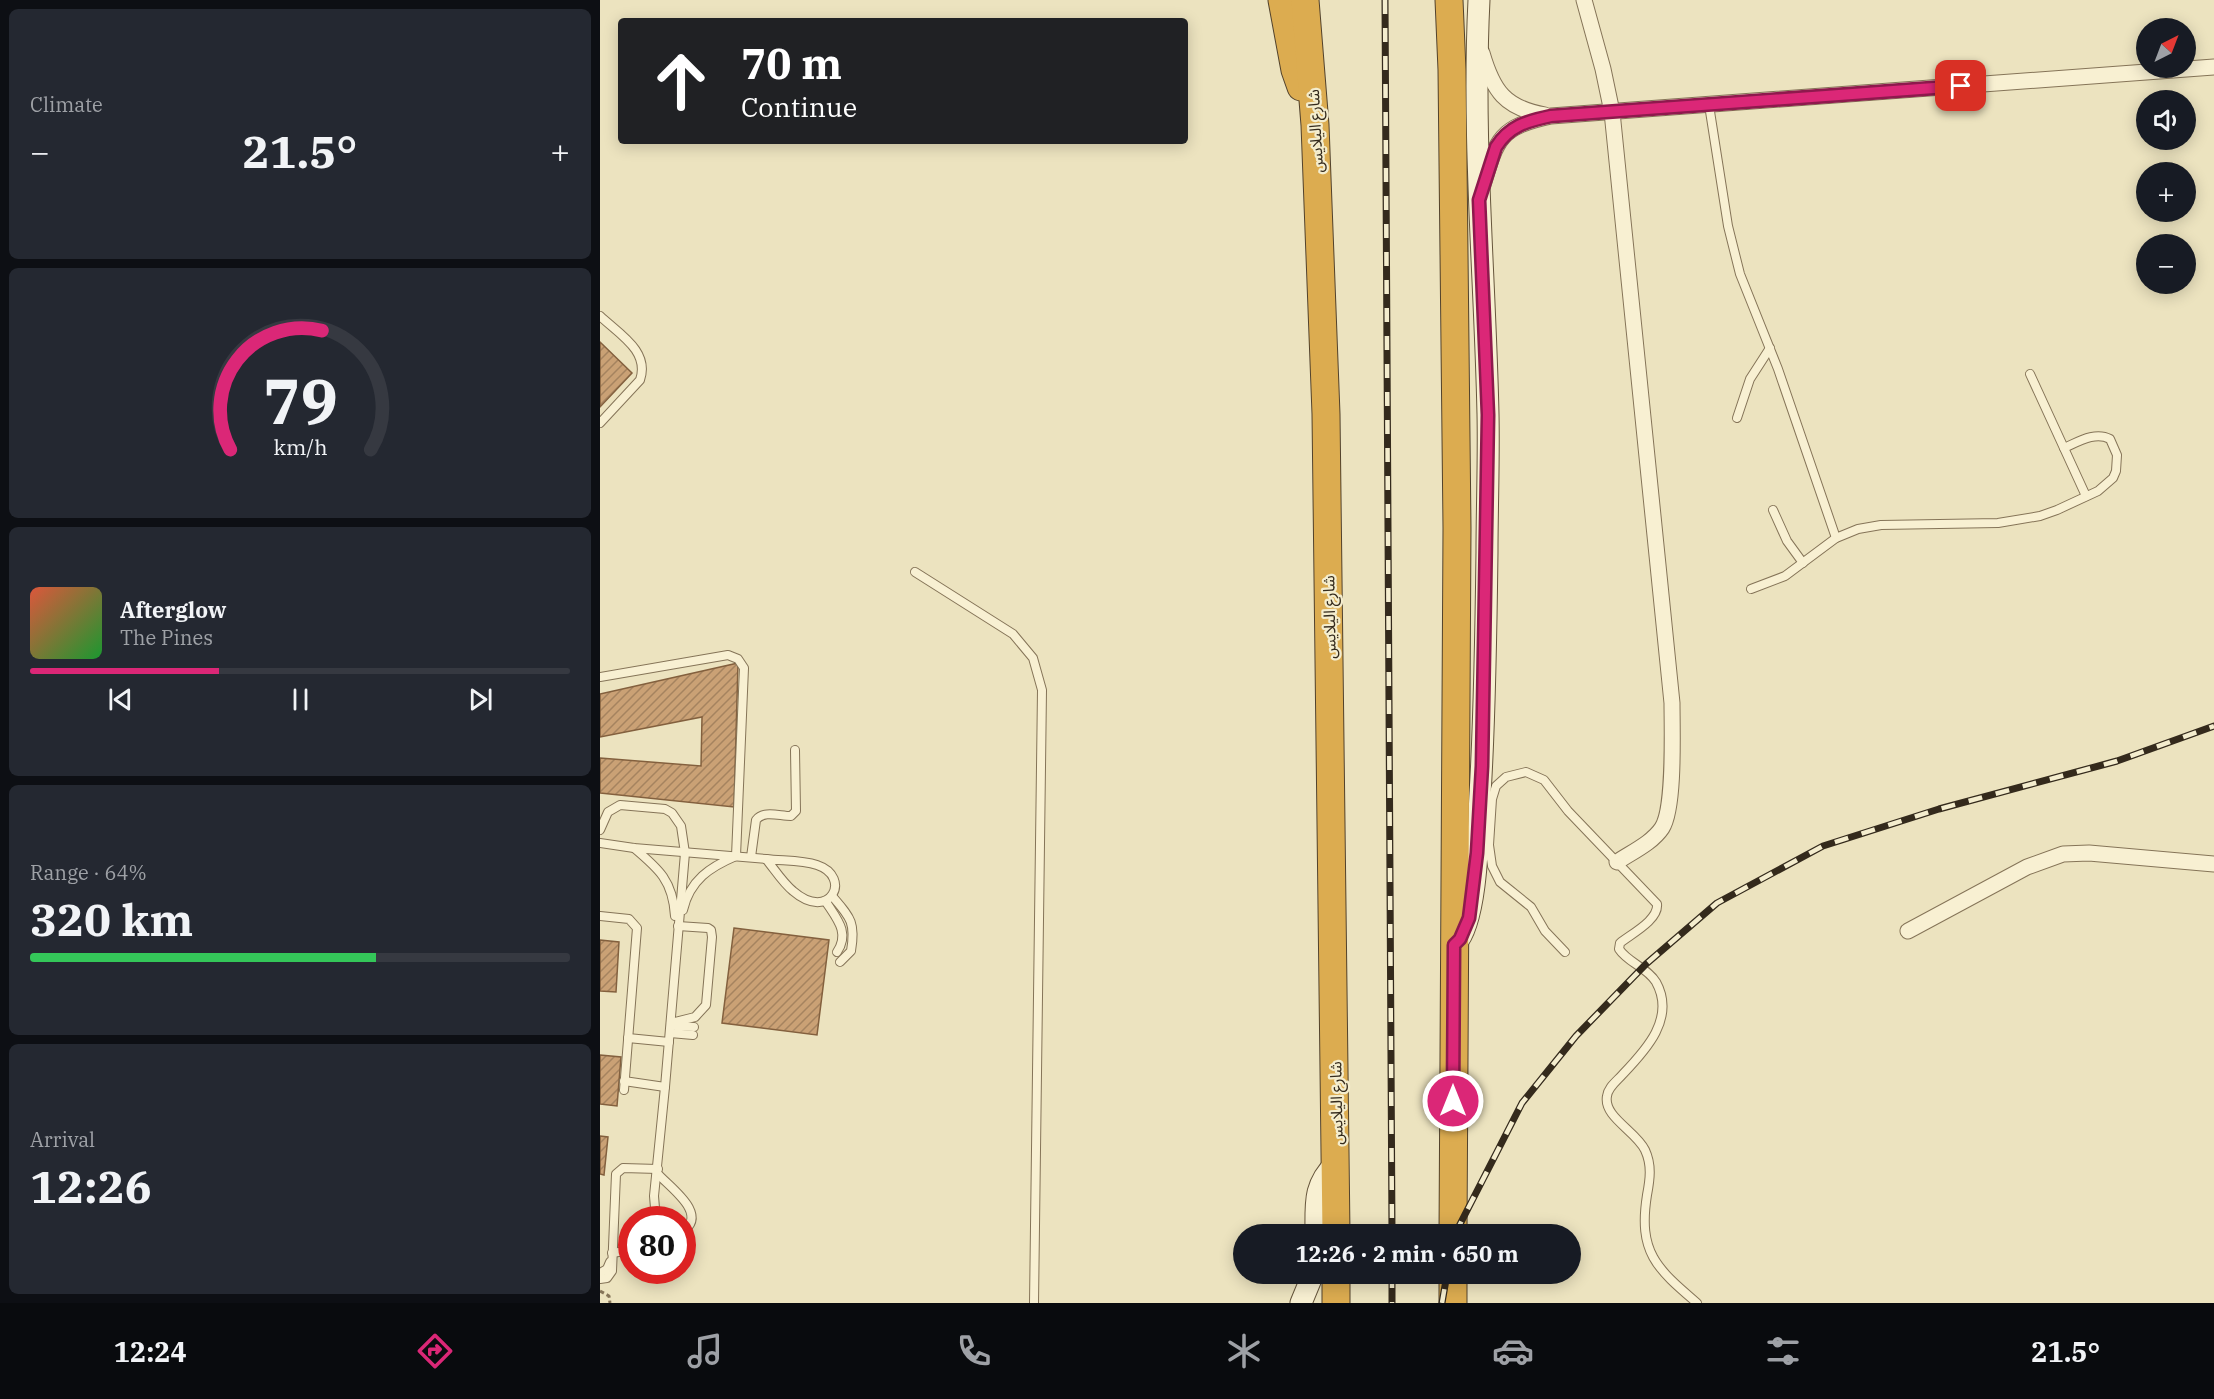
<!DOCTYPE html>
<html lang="en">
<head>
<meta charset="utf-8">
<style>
  body { margin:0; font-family:"IBM Plex Serif","Noto Sans Arabic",serif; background:#242831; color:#f1f3f6; height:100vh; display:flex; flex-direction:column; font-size:22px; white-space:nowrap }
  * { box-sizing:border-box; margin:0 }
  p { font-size:20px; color:#9ea1a6 }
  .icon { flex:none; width:33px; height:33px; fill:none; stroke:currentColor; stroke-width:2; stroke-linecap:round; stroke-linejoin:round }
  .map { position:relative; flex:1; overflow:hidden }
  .drawer { display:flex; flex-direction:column; gap:9px; padding:9px; background:#0d0f14; width:600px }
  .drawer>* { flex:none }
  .guide { position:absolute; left:18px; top:18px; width:570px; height:126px; border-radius:6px; box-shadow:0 3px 15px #0003; background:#202124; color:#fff; overflow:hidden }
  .needle { width:39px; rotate:42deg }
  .tools { position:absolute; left:1536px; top:18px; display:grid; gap:12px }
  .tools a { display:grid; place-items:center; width:60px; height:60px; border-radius:50%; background:#171b24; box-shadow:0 3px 15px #0003; font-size:30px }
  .speed { position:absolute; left:18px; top:1206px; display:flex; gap:12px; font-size:30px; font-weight:700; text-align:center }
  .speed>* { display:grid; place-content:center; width:78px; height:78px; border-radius:50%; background:#171b24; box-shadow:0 3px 15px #0003; line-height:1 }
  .speed .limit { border:9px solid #d22; background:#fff; color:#111 }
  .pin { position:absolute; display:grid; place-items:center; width:51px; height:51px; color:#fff; margin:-26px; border-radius:12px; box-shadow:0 3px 9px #0006 }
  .me { position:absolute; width:66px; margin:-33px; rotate:0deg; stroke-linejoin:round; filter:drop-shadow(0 0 4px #0008) }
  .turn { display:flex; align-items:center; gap:21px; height:126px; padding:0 24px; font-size:27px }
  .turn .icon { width:78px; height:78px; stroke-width:2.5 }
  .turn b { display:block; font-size:42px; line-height:51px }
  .big { font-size:45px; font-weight:700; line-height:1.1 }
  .drawer .card { flex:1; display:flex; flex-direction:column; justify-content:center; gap:9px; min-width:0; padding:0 21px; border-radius:9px; background:#242831 }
  .drawer .dial { align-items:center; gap:0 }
  .dial svg { height:156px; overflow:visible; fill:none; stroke:#363941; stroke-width:7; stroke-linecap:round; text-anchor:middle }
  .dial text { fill:#f1f3f6; stroke:none }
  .song { display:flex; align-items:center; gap:18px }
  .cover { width:72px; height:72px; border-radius:9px; background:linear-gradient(135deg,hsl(10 70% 55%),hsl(130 70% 35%)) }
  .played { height:6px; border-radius:3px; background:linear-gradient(90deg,#db2777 35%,#363941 35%) }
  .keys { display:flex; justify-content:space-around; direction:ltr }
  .heat { display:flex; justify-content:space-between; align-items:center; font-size:33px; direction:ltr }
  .charge { height:9px; border-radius:4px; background:linear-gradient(90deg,#34c759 64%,#363941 0) }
  .trip { position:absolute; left:633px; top:1224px; width:348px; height:60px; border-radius:30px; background:#171b24; box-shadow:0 3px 15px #0003; font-weight:700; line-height:60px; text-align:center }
  .menu { display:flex; height:96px; justify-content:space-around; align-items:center; background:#090b0e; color:#9ea1a6 }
  .menu .icon { width:42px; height:42px }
  .menu .active { color:#db2777 }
  .menu b { font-size:27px; color:#f1f3f6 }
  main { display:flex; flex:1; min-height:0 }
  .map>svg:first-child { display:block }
</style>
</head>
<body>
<main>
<section class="drawer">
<div class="card"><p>Climate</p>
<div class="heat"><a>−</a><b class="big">21.5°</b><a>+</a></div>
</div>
<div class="card dial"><svg viewBox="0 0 100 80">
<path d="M14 69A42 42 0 1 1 86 69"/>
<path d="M14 69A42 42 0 0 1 61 8" stroke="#db2777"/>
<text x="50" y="56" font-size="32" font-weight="700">79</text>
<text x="50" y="72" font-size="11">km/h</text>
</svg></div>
<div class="card">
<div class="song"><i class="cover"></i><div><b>Afterglow</b><p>The Pines</p></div></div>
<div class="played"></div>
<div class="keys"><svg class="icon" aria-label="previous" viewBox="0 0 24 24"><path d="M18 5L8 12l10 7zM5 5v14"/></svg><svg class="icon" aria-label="pause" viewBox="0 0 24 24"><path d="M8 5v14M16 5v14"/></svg><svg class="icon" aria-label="next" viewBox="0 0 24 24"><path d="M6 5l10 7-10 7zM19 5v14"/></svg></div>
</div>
<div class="card"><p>Range · 64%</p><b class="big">320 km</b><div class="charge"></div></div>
<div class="card"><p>Arrival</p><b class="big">12:26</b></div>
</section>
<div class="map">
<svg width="1614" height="1303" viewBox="0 0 1614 1303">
  <defs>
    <pattern id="building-hatch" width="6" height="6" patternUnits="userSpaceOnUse" patternTransform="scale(1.5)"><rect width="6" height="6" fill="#caa175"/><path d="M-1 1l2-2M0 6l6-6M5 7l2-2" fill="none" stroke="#a5835f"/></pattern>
  </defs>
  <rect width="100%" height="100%" fill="#ece3bf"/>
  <!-- building -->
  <g fill="url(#building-hatch)" stroke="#83603e" stroke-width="1.5">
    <polygon points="0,342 32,373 0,407"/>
    <polygon points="138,663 134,807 0,793 0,758 101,766 102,717 0,737 0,694"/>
    <polygon points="134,928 229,940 217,1035 122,1023"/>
    <polygon points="0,940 19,942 16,992 0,991"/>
    <polygon points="0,1055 21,1057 17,1106 0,1104"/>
    <polygon points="0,1136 8,1137 4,1175 0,1174"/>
  </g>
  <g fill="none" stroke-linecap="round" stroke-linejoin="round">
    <defs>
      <g id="lane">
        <polyline points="1109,105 1128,226 1140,274 1178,369 1236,538"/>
        <path d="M0,316C19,334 50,351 40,380L0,423"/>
        <polyline points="1430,374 1486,496"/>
        <polyline points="1137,418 1150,379 1170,348"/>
        <polyline points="1173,510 1187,541 1203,563"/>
        <polyline points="315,572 413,634 433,658 442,690 434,1303"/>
        <path d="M1151,589L1185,576L1236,538L1258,529L1281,525L1398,523L1440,516L1457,510L1498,491L1513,478L1516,471L1517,455L1510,439C1495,431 1478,442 1464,448"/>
        <path d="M0,677L128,655L138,659L144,668L136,856C110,867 90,880 83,910"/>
        <polyline points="0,830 8,812 20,805 65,809 72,813 81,826 85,853 65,1087 54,1196 56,1220"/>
        <polyline points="0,843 34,848 166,859"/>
        <path d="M34,848C59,869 73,881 75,916"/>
        <path d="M151,857L156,820C164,810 179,816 191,816L196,811L195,750"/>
        <path d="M166,859C182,861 202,860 217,865C253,877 230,923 193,891C183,883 175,870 166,859Z"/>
        <path d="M232,896C250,917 256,922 251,951L240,962"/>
        <path d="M226,902C237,919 250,933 237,952"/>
        <polyline points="0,916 29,919 37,928 24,1090"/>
        <path d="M965,952L945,931L931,907L900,882L892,866L889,845L892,799L896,786L906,777L926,772L944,780L968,811L1057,904C1059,920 1031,934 1020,943L1019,949C1028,963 1047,967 1056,982C1076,1018 1046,1050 1023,1074C1017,1081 1008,1087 1007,1096C1003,1117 1036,1131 1045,1150C1052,1165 1050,1179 1047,1195C1038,1252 1056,1268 1097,1303"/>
        <polyline points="71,1023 95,1017 106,1005 112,937 111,930 108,928 78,926"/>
        <polyline points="75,1026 94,1027"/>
        <polyline points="70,1033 93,1035"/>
        <polyline points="28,1038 69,1042"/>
        <polyline points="24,1081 65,1087"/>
        <path d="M57,1173C69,1187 110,1214 82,1232"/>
        <polyline points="12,1253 32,1250"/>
        <polyline points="0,1273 7,1269 10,1262"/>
        <polyline points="0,1279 7,1278 12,1271 16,1174 23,1168 58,1169"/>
      </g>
      <g id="street">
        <path d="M984,0L1003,69L1012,112L1072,703C1072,729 1075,808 1062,828C1052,843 1032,852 1017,862"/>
        <path d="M882,53C893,91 905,108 945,115"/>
        <path d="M883,185C897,138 900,127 951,116L1614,67"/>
        <polyline points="1308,931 1427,867 1463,854 1489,853 1614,864"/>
      </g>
      <g id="secondary">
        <path d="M856,943C878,920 878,827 880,794C885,714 886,633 887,552C887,506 889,460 888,414C885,276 872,138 879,0"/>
        <path d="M716,1234C716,1204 713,1185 736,1163"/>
        <polyline points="701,1303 713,1274"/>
      </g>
      <g id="highway">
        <polyline points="682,0 695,70 701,87"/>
        <polyline points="705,0 715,125 726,414 736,1234"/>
        <polyline points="849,0 852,70 857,528 853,1234"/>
        <polyline points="736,1303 736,1274"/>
        <polyline points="853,1303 853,1274"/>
      </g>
    </defs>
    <!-- lane casing -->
    <use href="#lane" stroke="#857458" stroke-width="10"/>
    <!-- street casing -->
    <use href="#street" stroke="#857458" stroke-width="17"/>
    <!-- secondary casing -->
    <use href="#secondary" stroke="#66553b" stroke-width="23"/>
    <!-- highway casing -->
    <use href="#highway" stroke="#52422c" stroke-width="29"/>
    <!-- path -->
    <polyline stroke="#857458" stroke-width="3" stroke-dasharray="4.5 3" stroke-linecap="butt" points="0,1291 9,1296 10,1303"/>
    <!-- lane -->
    <use href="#lane" stroke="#f8f0d2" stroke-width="8"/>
    <!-- street -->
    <use href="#street" stroke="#f8f0d2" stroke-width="15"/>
    <!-- secondary -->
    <use href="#secondary" stroke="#f8f0d2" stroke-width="21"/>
    <!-- highway -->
    <use href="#highway" stroke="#dcac50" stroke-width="27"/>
    <defs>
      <g id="rail">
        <polyline points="785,0 792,1234"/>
        <polyline points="855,1234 922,1103 976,1036 1046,964 1117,903 1223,846 1339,809 1517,761 1614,726"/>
        <polyline points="792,1274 792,1303"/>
        <polyline points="842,1303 847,1274"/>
      </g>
    </defs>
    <!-- rail casing -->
    <use href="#rail" stroke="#342a1c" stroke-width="7"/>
    <!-- rail -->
    <use href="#rail" stroke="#f4edce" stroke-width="4.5" stroke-dasharray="14" stroke-linecap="butt"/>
  </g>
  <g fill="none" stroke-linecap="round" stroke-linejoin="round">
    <defs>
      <path id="route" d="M853,1101L854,945L860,939L869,918L877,853L882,766L888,415L879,200L896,147C909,126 927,121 951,116L1361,86"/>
    </defs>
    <!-- route casing -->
    <use href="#route" stroke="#8e194d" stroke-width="15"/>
    <!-- route -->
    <use href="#route" stroke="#db2777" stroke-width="10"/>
  </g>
  <g text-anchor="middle" stroke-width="4.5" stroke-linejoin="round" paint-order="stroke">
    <!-- street labels -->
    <g font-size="16" fill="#342a1c" stroke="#f4edce">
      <text transform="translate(715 131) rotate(-93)" y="6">شارع اليلايس</text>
      <text transform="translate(729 617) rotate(-91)" y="6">شارع اليلايس</text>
      <text transform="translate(736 1103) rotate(-91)" y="6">شارع اليلايس</text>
    </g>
  </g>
</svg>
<div class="tools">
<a><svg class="needle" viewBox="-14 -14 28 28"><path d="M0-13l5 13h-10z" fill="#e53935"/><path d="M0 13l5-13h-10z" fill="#9ea1a6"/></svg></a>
<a><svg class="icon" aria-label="sound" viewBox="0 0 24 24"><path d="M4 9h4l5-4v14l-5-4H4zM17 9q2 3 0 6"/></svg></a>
<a>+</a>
<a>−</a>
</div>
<div class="speed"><div class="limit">80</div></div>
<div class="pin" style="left:1361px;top:86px;background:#d93025"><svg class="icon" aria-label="arrive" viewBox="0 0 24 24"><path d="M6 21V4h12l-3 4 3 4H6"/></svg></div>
<svg class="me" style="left:853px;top:1101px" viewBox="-20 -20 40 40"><circle r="17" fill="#db2777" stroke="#fff" stroke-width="3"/><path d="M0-11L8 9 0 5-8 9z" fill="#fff"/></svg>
<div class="trip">12:26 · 2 min · 650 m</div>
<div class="guide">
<div class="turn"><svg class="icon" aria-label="ahead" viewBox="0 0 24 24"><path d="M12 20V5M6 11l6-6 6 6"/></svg><div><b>70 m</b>Continue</div></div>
</div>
</div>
</main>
<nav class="menu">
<b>12:24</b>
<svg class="icon active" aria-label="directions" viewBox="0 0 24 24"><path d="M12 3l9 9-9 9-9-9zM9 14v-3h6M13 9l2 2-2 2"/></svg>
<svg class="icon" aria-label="music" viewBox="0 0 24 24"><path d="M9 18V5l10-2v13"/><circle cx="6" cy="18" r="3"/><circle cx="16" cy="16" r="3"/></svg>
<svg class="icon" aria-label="phone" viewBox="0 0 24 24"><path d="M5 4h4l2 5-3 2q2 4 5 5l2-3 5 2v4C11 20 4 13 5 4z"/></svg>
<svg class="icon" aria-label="climate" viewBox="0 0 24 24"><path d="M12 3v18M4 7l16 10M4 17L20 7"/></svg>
<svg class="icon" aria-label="car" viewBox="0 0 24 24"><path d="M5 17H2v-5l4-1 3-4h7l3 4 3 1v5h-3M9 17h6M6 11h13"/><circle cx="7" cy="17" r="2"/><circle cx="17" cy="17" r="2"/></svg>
<svg class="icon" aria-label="filters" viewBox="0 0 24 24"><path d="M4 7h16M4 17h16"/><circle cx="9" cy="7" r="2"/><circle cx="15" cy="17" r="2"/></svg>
<b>21.5°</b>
</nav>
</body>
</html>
